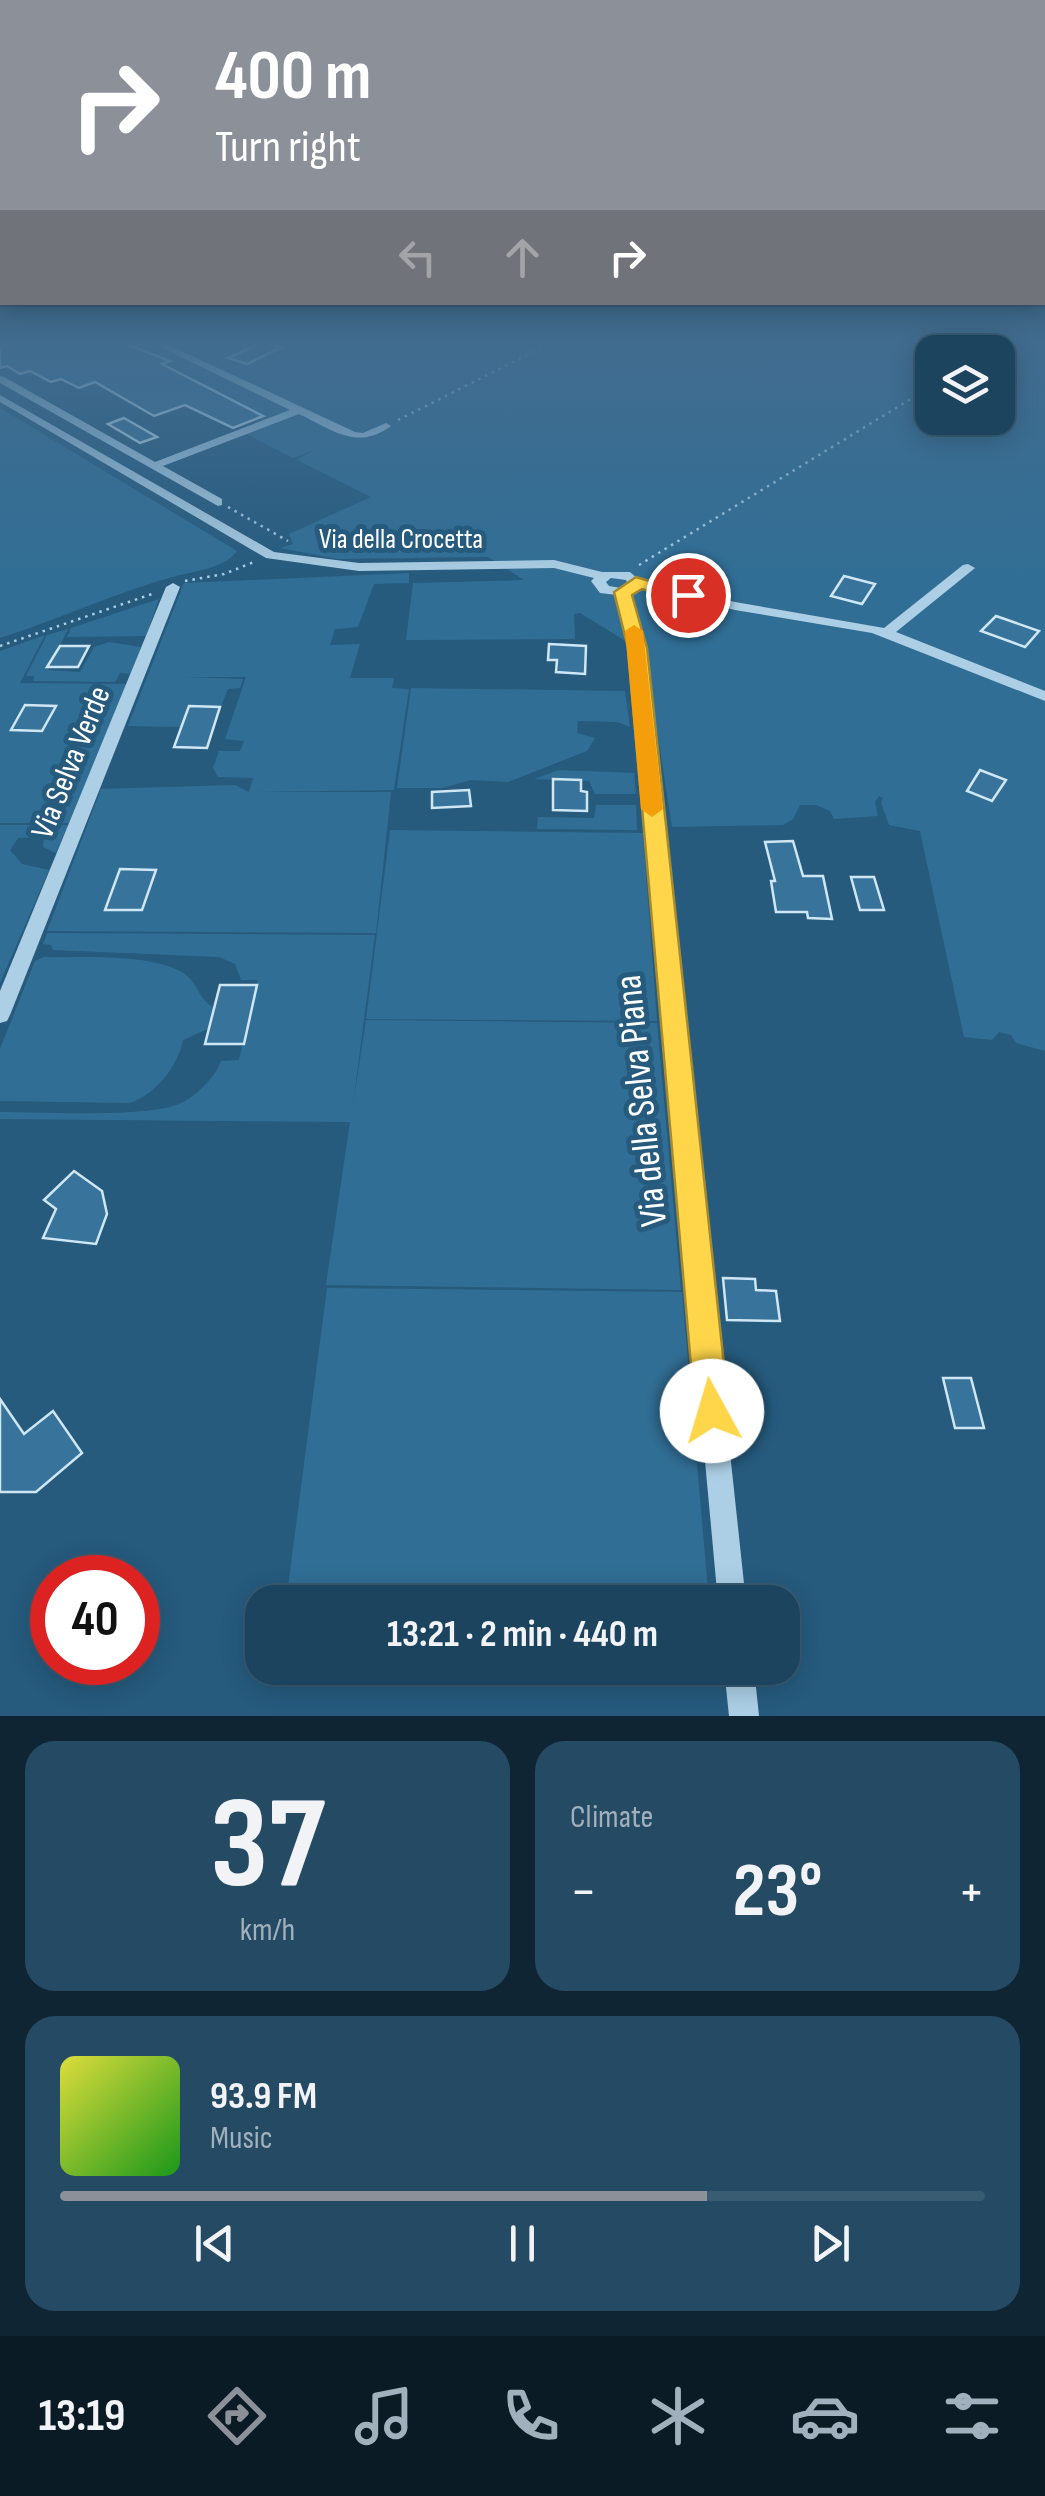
<!DOCTYPE html>
<html lang="en">
<head>
<meta charset="utf-8">
<style>
  body { margin:0; font-family:"Sofia Sans Condensed",sans-serif; background:#254b64; color:#f1f3f6; height:100vh; display:flex; flex-direction:column; font-size:38px; white-space:nowrap }
  * { box-sizing:border-box; margin:0 }
  p { font-size:32px; color:#a0b0bc }
  .icon { flex:none; width:55px; height:55px; fill:none; stroke:currentColor; stroke-width:2; stroke-linecap:round; stroke-linejoin:round }
  .map { position:relative; height:1716px; overflow:hidden }
  .sheet { display:flex; flex-direction:column; gap:25px; padding:25px; background:#0f2534; flex:1 }
  .sheet>* { flex:none }
  .banner { position:absolute; left:0px; top:0px; width:1045px; height:305px; box-shadow:0 5px 25px #0003,0 0 0 2px #3a5c73; background:#8c9099; color:#fff; overflow:hidden }
  .controls { position:absolute; left:915px; top:335px; display:grid; gap:20px }
  .controls a { display:grid; place-items:center; width:100px; height:100px; border-radius:20px; background:#1c445e; box-shadow:0 5px 25px #0003,0 0 0 2px #3a5c73; font-size:50px }
  .speed { position:absolute; left:30px; top:1555px; display:flex; gap:20px; font-size:50px; font-weight:700; text-align:center }
  .speed>* { display:grid; place-content:center; width:130px; height:130px; border-radius:50%; background:#1c445e; box-shadow:0 5px 25px #0003,0 0 0 2px #3a5c73; line-height:1 }
  .speed .limit { border:15px solid #d22; background:#fff; color:#111 }
  .pin { position:absolute; display:grid; place-items:center; width:85px; height:85px; color:#fff; margin:-42px; border:5px solid #fff; border-radius:50%; box-shadow:0 2px 10px #0007 }
  .me { position:absolute; width:110px; margin:-55px; rotate:354deg; stroke-linejoin:round; filter:drop-shadow(0 0 8px #0008) }
  .turn { display:flex; align-items:center; gap:35px; height:210px; padding:0 50px; font-size:45px }
  .turn .icon { width:130px; height:130px; stroke-width:2.5 }
  .turn b { display:block; font-size:70px; line-height:85px }
  .lanes { display:flex; align-items:center; height:95px; padding:0 50px; background:#0003; justify-content:center; gap:50px; direction:ltr }
  .lanes .off { opacity:.35 }
  .big { font-size:75px; font-weight:700; line-height:1.1 }
  .sheet .tile { flex:1; display:flex; flex-direction:column; justify-content:center; gap:15px; min-width:0; padding:0 35px; border-radius:30px; background:#254b64 }
  .sheet .dial { align-items:center; gap:0 }
  .dial b { font-size:130px; line-height:1 }
  .song { display:flex; align-items:center; gap:30px }
  .cover { width:120px; height:120px; border-radius:15px; background:linear-gradient(135deg,hsl(60 70% 55%),hsl(120 70% 35%)) }
  .played { height:10px; border-radius:5px; background:linear-gradient(90deg,#8c9099 70%,#3a5c73 70%) }
  .keys { display:flex; justify-content:space-around; direction:ltr }
  .heat { display:flex; justify-content:space-between; align-items:center; font-size:55px; direction:ltr }
  .sheet .tiles { flex:1; display:grid; gap:25px; grid-template-columns:1fr 1fr }
  .tile:last-child { grid-column:span 2 }
  .trip { position:absolute; left:245px; top:1585px; width:555px; height:100px; border-radius:30px; background:#1c445e; box-shadow:0 5px 25px #0003,0 0 0 2px #3a5c73; font-weight:700; line-height:100px; text-align:center }
  .menu { display:flex; height:160px; justify-content:space-around; align-items:center; background:#0b1b26; color:#a0b0bc }
  .menu .icon { width:70px; height:70px }
  .menu .on { color:#8c9099 }
  .menu b { font-size:45px; color:#f1f3f6 }
  .map>svg:first-child { display:block }
</style>
</head>
<body>
<div class="map">
<svg width="1045" height="1716" viewBox="0 0 1045 1716">
  <rect width="100%" height="100%" fill="#265b7e"/>
  <!-- green -->
  <g fill="#316e95" fill-rule="evenodd">
    <path d="M130,340H1045V1051L1016,1043L1011,1035L999,1032L992,1040L964,1037L920,831L889,825L881,803L883,798L879,796L875,802L878,816L834,819L830,811L816,805H800L793,819L783,825L672,827L645,653L580,613L574,614L575,639L406,640L413,583L524,580L488,557L338,559L280,548L293,544L289,534L371,497L297,460L312,451L293,458L244,433L267,423ZM932,352H998V418H932Z"/>
    <path d="M0,408L237,551C226,567 198,571 180,575C118,591 60,619 0,638Z"/>
    <polygon points="409,573 409,583 374,584 358,627 335,629 330,645 360,644 350,678 394,678 392,688 409,689 394,790 250,792 391,792 376,933 47,931 101,789 235,785 249,792 253,778 218,777 213,768 219,751 240,751 244,741 225,739 246,677 184,677 243,679 240,688 228,689 221,706 190,706 181,727 128,726 184,583"/>
    <polygon points="159,599 146,636 67,637 71,628"/>
    <polygon points="68,629 48,670 80,672 94,647 109,642 141,647 130,674 120,673 115,682 33,681 34,676 26,676 47,635"/>
    <polygon points="45,635 20,683 127,684 69,823 0,823 0,651"/>
    <polygon points="411,688 625,691 630,727 617,722 578,721 577,733 595,738 587,751 508,782 471,780 442,788 397,788"/>
    <polygon points="559,770 634,773 636,794 595,794 589,781 534,779"/>
    <polygon points="596,805 636,805 637,830 537,829 538,817 594,818"/>
    <polygon points="0,825 68,825 56,853 43,847 44,837 18,838 10,850 22,864 49,870 0,983"/>
    <polygon points="390,830 643,833 657,1021 366,1019"/>
    <path d="M47,933L375,935L353,1105L366,1020L657,1023L681,1290L326,1285L350,1122L0,1119V1112C42,1112 144,1118 179,1104C195,1098 216,1076 221,1061L239,1060L258,980H241L235,964L219,957L53,950L51,945L43,944Z"/>
    <path d="M44,957C81,958 151,953 183,973C198,982 198,999 213,1007L210,1028L183,1040C178,1066 155,1096 129,1103L0,1101V1049L35,961Z"/>
    <polygon points="327,1288 682,1292 709,1602 286,1602"/>
    <polygon points="277,1668 715,1668 716,1685 276,1676"/>
  </g>
  <!-- building -->
  <g fill="#37739a" stroke="#cfe6f4" stroke-width="2.5">
    <polygon points="19,340 116,340 170,361 162,364 263,416 233,428 185,405 154,416 95,382 79,388 61,379 51,382 30,371 20,374 7,366 0,368 0,346"/>
    <polygon points="263,342 282,347 247,364 228,358"/>
    <polygon points="124,418 157,437 140,443 108,424"/>
    <polygon points="844,576 875,584 862,604 831,596"/>
    <polygon points="996,616 1039,631 1025,647 981,631"/>
    <polygon points="549,644 586,646 585,674 556,672 557,660 548,660"/>
    <polygon points="60,646 89,646 78,667 47,667"/>
    <polygon points="25,705 56,706 42,731 11,730"/>
    <polygon points="189,706 220,707 207,748 174,747"/>
    <polygon points="980,770 1006,780 992,801 967,791"/>
    <polygon points="553,779 581,780 581,791 587,792 587,811 553,810"/>
    <polygon points="469,790 471,806 432,808 432,792"/>
    <polygon points="793,841 803,876 823,876 832,919 808,918 807,912 776,912 771,881 775,881 765,842"/>
    <polygon points="120,869 156,870 142,910 105,910"/>
    <polygon points="851,877 874,877 884,910 860,910"/>
    <polygon points="220,985 257,985 244,1044 205,1044"/>
    <polygon points="74,1171 102,1191 107,1214 96,1244 43,1238 56,1209 44,1200"/>
    <polygon points="723,1278 755,1279 756,1290 776,1291 780,1321 727,1320"/>
    <polygon points="943,1378 971,1378 984,1428 955,1428"/>
    <polygon points="0,1399 24,1434 53,1411 82,1453 36,1492 0,1492"/>
  </g>
  <g fill="none" stroke-linecap="round" stroke-linejoin="round">
    <!-- path -->
    <g stroke="#accfe5" stroke-width="2.5" stroke-dasharray="2.5 5" stroke-linecap="butt">
      <polyline points="988,352 1008,340"/>
      <polyline points="398,420 557,340"/>
      <polyline points="228,507 288,541"/>
      <polyline points="639,565 932,386"/>
      <polyline points="185,581 224,574 254,562"/>
      <polyline points="0,646 155,593"/>
    </g>
    <!-- minor -->
    <g fill="#accfe5" fill-rule="evenodd">
      <path d="M146,340H158L355,432L363,433L386,423L391,426C357,451 333,430 299,414L163,466L222,499V505L218,506L0,383V376L4,377L155,462L290,410Z"/>
      <path d="M0,395L274,552L359,563L554,560L602,572H630L638,579L735,602L884,628L963,565L968,564L975,568L896,632L1045,691V701L872,633L735,610L641,587L630,594L644,648L746,1602H718L630,648L617,595L600,593L591,581L594,578L554,568L359,571L266,558L0,402ZM611,578L626,580L628,584L621,588L609,586L606,582Z"/>
      <polygon points="173,583 180,587 10,1015 7,1021 0,1023 0,991 166,587"/>
      <polygon points="724,1668 754,1668 759,1716 729,1716"/>
    </g>
  </g>
  <!-- sky -->
  <linearGradient id="sky" x2="0" y2="1"><stop stop-color="#153245"/><stop offset="0.59" stop-color="#416c8f"/><stop offset="1" stop-color="#416c8f" stop-opacity="0"/></linearGradient>
  <rect width="1045" height="580" fill="url(#sky)"/>
  <!-- route -->
  <polygon fill="#ffd54a" stroke="#a68a30" stroke-width="2.5" points="636,577 697,595 688,601 642,589 632,595 647,648 729,1411 724,1423 712,1428 700,1423 695,1411 628,648 614,592"/>
  <!-- slow -->
  <polygon fill="#f59e0b" points="634,625 643,631 663,809 652,817 641,809 625,631"/>
  <g text-anchor="middle" stroke-width="10" stroke-linejoin="round" paint-order="stroke">
    <!-- far-street labels -->
    <g font-size="28" fill="#fff" stroke="#265b7e">
      <text x="401" y="548">Via della Crocetta</text>
    </g>
    <!-- street labels -->
    <g font-size="32" fill="#fff" stroke="#265b7e">
      <text transform="translate(70 762) rotate(-68)" y="11">Via Selva Verde</text>
    </g>
    <!-- near-street labels -->
    <g font-size="38" fill="#fff" stroke="#265b7e">
      <text transform="translate(640 1101) rotate(-96)" y="13">Via della Selva Piana</text>
    </g>
  </g>
</svg>
<div class="controls">
<a><svg class="icon" aria-label="layers" viewBox="0 0 24 24"><path d="M12 4l9 5-9 5-9-5zM3 14l9 5 9-5"/></svg></a>
</div>
<div class="speed"><div class="limit">40</div></div>
<div class="pin" style="left:688px;top:595px;background:#d93025"><svg class="icon" aria-label="arrive" viewBox="0 0 24 24"><path d="M6 21V4h12l-3 4 3 4H6"/></svg></div>
<svg class="me" style="left:712px;top:1411px" viewBox="-20 -20 40 40"><circle r="19" fill="#fff"/><path d="M0-13L10 11 0 6-10 11z" fill="#ffd54a"/></svg>
<div class="trip">13:21 · 2 min · 440 m</div>
<div class="banner">
<div class="turn"><svg class="icon" aria-label="right" viewBox="0 0 24 24"><path d="M7 20v-9h11M14 6l5 5-5 5"/></svg><div><b>400 m</b>Turn right</div></div>
<div class="lanes"><svg class="icon off" aria-label="left" viewBox="0 0 24 24"><path d="M17 20v-9H6M10 6l-5 5 5 5"/></svg><svg class="icon off" aria-label="ahead" viewBox="0 0 24 24"><path d="M12 20V5M6 11l6-6 6 6"/></svg><svg class="icon" aria-label="right" viewBox="0 0 24 24"><path d="M7 20v-9h11M14 6l5 5-5 5"/></svg></div>
</div>
</div>
<section class="sheet">
<div class="tiles">
<div class="tile dial"><b>37</b><p>km/h</p></div>
<div class="tile"><p>Climate</p>
<div class="heat"><a>−</a><b class="big">23°</b><a>+</a></div>
</div>
<div class="tile">
<div class="song"><i class="cover"></i><div><b>93.9 FM</b><p>Music</p></div></div>
<div class="played"></div>
<div class="keys"><svg class="icon" aria-label="previous" viewBox="0 0 24 24"><path d="M18 5L8 12l10 7zM5 5v14"/></svg><svg class="icon" aria-label="pause" viewBox="0 0 24 24"><path d="M8 5v14M16 5v14"/></svg><svg class="icon" aria-label="next" viewBox="0 0 24 24"><path d="M6 5l10 7-10 7zM19 5v14"/></svg></div>
</div>
</div>
</section>
<nav class="menu">
<b>13:19</b>
<svg class="icon on" aria-label="directions" viewBox="0 0 24 24"><path d="M12 3l9 9-9 9-9-9zM9 14v-3h6M13 9l2 2-2 2"/></svg>
<svg class="icon" aria-label="music" viewBox="0 0 24 24"><path d="M9 18V5l10-2v13"/><circle cx="6" cy="18" r="3"/><circle cx="16" cy="16" r="3"/></svg>
<svg class="icon" aria-label="phone" viewBox="0 0 24 24"><path d="M5 4h4l2 5-3 2q2 4 5 5l2-3 5 2v4C11 20 4 13 5 4z"/></svg>
<svg class="icon" aria-label="climate" viewBox="0 0 24 24"><path d="M12 3v18M4 7l16 10M4 17L20 7"/></svg>
<svg class="icon" aria-label="car" viewBox="0 0 24 24"><path d="M5 17H2v-5l4-1 3-4h7l3 4 3 1v5h-3M9 17h6M6 11h13"/><circle cx="7" cy="17" r="2"/><circle cx="17" cy="17" r="2"/></svg>
<svg class="icon" aria-label="filters" viewBox="0 0 24 24"><path d="M4 7h16M4 17h16"/><circle cx="9" cy="7" r="2"/><circle cx="15" cy="17" r="2"/></svg>
</nav>
</body>
</html>
